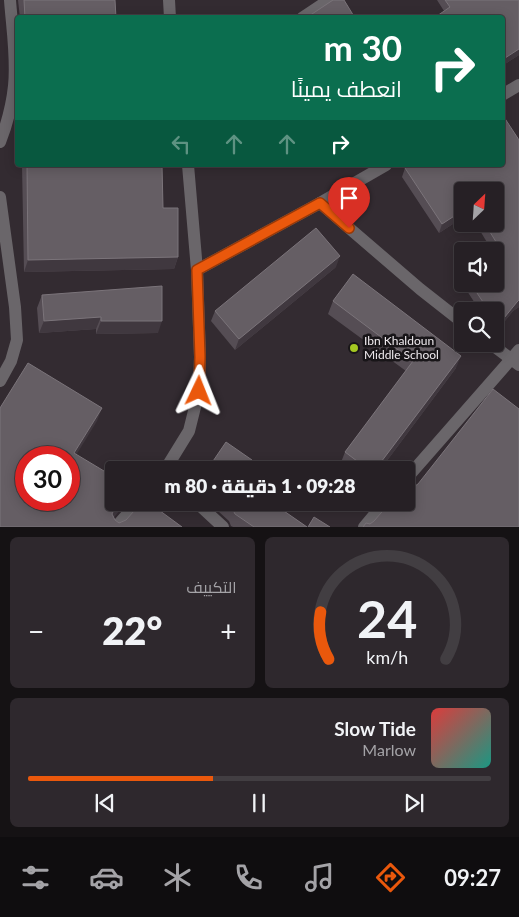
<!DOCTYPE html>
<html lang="ar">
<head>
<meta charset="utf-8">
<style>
  body { margin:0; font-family:Lato,Cairo,sans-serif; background:#2e282d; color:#f1f3f6; direction:rtl; height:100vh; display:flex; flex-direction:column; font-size:19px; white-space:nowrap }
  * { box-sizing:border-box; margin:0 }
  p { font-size:16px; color:#a4a3a7 }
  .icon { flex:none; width:28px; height:28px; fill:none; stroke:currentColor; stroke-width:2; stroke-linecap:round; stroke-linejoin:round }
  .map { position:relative; height:527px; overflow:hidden; direction:ltr }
  .side { display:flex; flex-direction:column; gap:10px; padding:10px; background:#151214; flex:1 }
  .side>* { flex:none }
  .guide { position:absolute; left:15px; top:15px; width:490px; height:152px; border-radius:5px; box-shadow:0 2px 12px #0003,0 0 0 1px #423e42; direction:rtl; background:#0b6e4f; color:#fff; overflow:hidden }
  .needle { width:32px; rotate:25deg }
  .fabs { position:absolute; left:454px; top:182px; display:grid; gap:10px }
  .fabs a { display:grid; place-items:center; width:50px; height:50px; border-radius:5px; background:#262025; box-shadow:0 2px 12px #0003,0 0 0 1px #423e42; font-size:25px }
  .speed { position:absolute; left:15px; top:446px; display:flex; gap:10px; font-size:25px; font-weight:700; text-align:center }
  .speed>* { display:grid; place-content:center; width:65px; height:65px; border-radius:50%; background:#262025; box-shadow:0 2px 12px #0003,0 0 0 1px #423e42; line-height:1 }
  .speed .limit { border:8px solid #d22; background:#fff; color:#111 }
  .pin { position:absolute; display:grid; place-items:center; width:42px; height:42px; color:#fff; margin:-51px -21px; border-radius:50% 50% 50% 0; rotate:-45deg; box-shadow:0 0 5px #0007 }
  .pin .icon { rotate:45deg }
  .me { position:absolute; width:55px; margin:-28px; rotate:2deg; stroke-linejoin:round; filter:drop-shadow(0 0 4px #0008) }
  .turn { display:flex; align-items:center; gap:18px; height:105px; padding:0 20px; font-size:22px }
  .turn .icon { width:65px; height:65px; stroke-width:2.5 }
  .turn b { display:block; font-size:35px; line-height:42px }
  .lanes { display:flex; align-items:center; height:48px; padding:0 20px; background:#0003; justify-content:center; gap:25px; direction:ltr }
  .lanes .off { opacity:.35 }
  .big { font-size:38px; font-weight:800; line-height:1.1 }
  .side .tile { flex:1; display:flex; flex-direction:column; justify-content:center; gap:8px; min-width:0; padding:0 18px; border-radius:8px; background:#2e282d }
  .side .dial { align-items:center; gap:0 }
  .dial svg { height:130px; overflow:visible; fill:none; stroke:#423e42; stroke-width:7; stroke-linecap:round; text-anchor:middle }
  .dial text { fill:#f1f3f6; stroke:none }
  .song { display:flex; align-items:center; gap:15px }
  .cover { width:60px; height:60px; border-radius:8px; background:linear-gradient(135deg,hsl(0 70% 55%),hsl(170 70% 35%)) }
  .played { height:5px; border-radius:2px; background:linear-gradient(90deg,#ea580c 40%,#423e42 40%) }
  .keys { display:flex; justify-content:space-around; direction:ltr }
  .heat { display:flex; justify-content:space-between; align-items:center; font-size:28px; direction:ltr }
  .side .tiles { flex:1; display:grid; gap:10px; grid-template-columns:1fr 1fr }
  .tile:last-child { grid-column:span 2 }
  .trip { position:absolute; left:105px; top:461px; width:310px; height:50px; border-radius:5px; background:#262025; box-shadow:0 2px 12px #0003,0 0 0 1px #423e42; font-weight:800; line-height:50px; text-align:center; direction:rtl }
  .tabs { display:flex; height:80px; justify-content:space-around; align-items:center; background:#0f0d0f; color:#a4a3a7 }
  .tabs .icon { width:35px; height:35px }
  .tabs .current { color:#ea580c }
  .tabs b { font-size:22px; color:#f1f3f6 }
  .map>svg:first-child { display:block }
</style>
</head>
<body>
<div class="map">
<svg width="519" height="527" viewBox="0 0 519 527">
  <rect width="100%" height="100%" fill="#332b31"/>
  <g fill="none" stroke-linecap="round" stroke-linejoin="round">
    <!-- minor -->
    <g stroke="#6a666a" stroke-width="12">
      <polyline points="169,0 170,18"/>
      <polyline points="302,18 329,0"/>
      <polyline points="502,95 519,85"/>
      <path d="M0,142C7,124 12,105 14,86C17,58 12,28 10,0"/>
      <polyline points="0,197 15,307 17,340 11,361 0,381"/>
      <polyline points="320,203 420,289 462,322"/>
      <polyline points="197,270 320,203 386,165"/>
      <polyline points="491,344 519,365"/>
      <polyline points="165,470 189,431 199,391 200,357 197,270 188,165"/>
      <polyline points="406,479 519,350"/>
      <polyline points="196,502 223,527"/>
      <polyline points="116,527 138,502"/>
      <polyline points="364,527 385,502"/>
    </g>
  </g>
  <!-- wall -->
  <g fill="#554d54">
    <polygon points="18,0 115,0 116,18 20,18"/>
    <polygon points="437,0 519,0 519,55 502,66 502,18 444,11"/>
    <polygon points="519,140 519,307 513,311 496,332 495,331 495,311 480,311 458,277 461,268 462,267 462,284 495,284 491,249 476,224 495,224 462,191 462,218 439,233 402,177 405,168"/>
    <polygon points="22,165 162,165 163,208 178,257 174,269 24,272"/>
    <polygon points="336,267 235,350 211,321 215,311"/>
    <polygon points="42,295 158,333 96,334 96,329 39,333 37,308"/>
    <polygon points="333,301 456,368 380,470 347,470 340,465 345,452 406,371 328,314"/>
    <polygon points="208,502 271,502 307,527 233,527 231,526 229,521"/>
  </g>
  <!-- shaded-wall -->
  <g fill="#40383f">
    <polygon points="519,49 519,55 502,66 502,60"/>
    <polygon points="462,211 462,218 439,233 442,224"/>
    <polygon points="340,256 336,267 235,350 239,339"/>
    <polygon points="178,257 174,269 24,272 28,260"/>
    <polygon points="519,300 519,307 513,311 496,332 500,323 517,302"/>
    <polygon points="101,317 96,329 39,333 44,321"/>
    <polygon points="101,321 162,321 158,333 96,334"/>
    <polygon points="461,356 456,368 380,470 375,470"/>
    <polygon points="102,408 97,421 70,465 74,453"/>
    <polygon points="252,460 249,470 245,470"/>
    <polygon points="120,502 127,502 110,522 114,510"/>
  </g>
  <!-- building -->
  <g fill="#655e64" stroke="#7b747a" fill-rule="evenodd">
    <polygon points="24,0 115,0 116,18 25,18"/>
    <polygon points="333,0 344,0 355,18 306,18"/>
    <polygon points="445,0 519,0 519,49 502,60 502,18 434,18 450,7"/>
    <polygon points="502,114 519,140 519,300 517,302 500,323 495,320 495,311 484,311 485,305 471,284 495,284 495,251 488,251 498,245 485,224 495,224 495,191 462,191 462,211 442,224 405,168 410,165 502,165"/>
    <polygon points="27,165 162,165 163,208 178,208 178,257 28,260"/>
    <polygon points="316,228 340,256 239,339 215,311"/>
    <polygon points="353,274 461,356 375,470 369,470 345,452 413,361 333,301"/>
    <polygon points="162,286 162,321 101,321 101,317 44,321 42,295"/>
    <path d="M28,363L102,408L74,453L114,477V502H120L114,510L112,514L115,520L119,523L126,520L142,502H148L182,527H0V408ZM26,458H69V500H26Z"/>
    <polygon points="493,389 519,409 519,527 363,527 366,523 370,524 374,521 388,505 391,508 396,502 406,502 406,492 418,484"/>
    <polygon points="226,442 252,460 245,470 207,470"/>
    <polygon points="225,502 271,502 307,527 254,527 235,514 233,510"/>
    <polygon points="314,517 330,527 308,527"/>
  </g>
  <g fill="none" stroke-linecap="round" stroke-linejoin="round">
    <defs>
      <polyline id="route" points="199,391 200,357 197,270 320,203 349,228"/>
    </defs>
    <!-- route casing -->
    <use href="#route" stroke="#983908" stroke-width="12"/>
    <!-- route -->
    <use href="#route" stroke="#ea580c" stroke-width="9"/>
  </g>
  <!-- markers -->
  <circle fill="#a5c822" stroke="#181518" stroke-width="2" cx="354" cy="348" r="5"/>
  <g text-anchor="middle" stroke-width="5" stroke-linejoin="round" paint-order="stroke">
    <!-- poi labels -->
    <g font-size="12" fill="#efeaee" stroke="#181518" text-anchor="start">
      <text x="364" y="345">Ibn Khaldoun<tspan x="364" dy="14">Middle School</tspan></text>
    </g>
  </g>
</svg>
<div class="fabs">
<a><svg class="needle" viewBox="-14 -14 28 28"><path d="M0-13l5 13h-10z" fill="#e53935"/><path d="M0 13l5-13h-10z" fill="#a4a3a7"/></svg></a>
<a><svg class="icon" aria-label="sound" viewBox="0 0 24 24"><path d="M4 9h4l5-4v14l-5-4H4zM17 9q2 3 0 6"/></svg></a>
<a><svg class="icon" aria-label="search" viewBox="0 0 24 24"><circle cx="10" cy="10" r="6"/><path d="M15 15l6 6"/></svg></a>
</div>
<div class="speed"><div class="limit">30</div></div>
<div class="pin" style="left:349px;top:228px;background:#d93025"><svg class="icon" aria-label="arrive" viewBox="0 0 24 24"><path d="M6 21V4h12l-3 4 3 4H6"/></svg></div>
<svg class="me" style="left:199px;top:391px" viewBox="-20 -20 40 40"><path d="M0-17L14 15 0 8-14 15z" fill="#ea580c" stroke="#fff" stroke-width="4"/></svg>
<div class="trip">09:28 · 1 دقيقة · 80 m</div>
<div class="guide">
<div class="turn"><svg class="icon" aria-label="right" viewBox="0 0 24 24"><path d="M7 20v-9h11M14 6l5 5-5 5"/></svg><div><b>30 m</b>انعطف يمينًا</div></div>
<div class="lanes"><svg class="icon off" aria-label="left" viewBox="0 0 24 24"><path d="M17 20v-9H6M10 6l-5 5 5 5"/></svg><svg class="icon off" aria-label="ahead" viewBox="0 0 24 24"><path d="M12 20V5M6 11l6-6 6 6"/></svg><svg class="icon off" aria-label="ahead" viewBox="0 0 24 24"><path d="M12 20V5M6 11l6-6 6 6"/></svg><svg class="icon" aria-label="right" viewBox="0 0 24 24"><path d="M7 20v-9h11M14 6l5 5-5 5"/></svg></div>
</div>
</div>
<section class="side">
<div class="tiles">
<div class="tile dial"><svg viewBox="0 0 100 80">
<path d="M14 69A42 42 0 1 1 86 69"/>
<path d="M14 69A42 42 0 0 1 9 40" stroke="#ea580c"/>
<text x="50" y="56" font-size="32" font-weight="700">24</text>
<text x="50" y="72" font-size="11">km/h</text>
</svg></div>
<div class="tile"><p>التكييف</p>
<div class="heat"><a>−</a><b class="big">22°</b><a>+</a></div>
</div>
<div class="tile">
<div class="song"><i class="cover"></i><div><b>Slow Tide</b><p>Marlow</p></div></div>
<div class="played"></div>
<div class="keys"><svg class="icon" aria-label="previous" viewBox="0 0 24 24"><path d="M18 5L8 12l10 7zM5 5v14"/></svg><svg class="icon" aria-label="pause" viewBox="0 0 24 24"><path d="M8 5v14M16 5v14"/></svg><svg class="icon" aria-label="next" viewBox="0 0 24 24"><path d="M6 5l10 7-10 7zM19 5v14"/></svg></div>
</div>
</div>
</section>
<nav class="tabs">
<b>09:27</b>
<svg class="icon current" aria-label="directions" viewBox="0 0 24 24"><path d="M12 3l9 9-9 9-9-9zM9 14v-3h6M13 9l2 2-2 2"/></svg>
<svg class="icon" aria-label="music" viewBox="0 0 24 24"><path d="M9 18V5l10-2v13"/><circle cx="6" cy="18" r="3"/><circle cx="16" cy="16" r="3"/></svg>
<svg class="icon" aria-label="phone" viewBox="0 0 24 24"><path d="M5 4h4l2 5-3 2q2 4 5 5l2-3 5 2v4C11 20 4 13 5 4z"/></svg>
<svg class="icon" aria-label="climate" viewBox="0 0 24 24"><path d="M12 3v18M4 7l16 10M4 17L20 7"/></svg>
<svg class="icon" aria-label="car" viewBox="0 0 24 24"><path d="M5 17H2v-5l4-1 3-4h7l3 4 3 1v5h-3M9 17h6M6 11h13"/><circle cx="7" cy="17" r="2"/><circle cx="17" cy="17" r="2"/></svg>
<svg class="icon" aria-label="filters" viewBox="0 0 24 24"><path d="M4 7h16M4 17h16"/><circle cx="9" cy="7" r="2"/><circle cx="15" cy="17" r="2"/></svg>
</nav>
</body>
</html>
